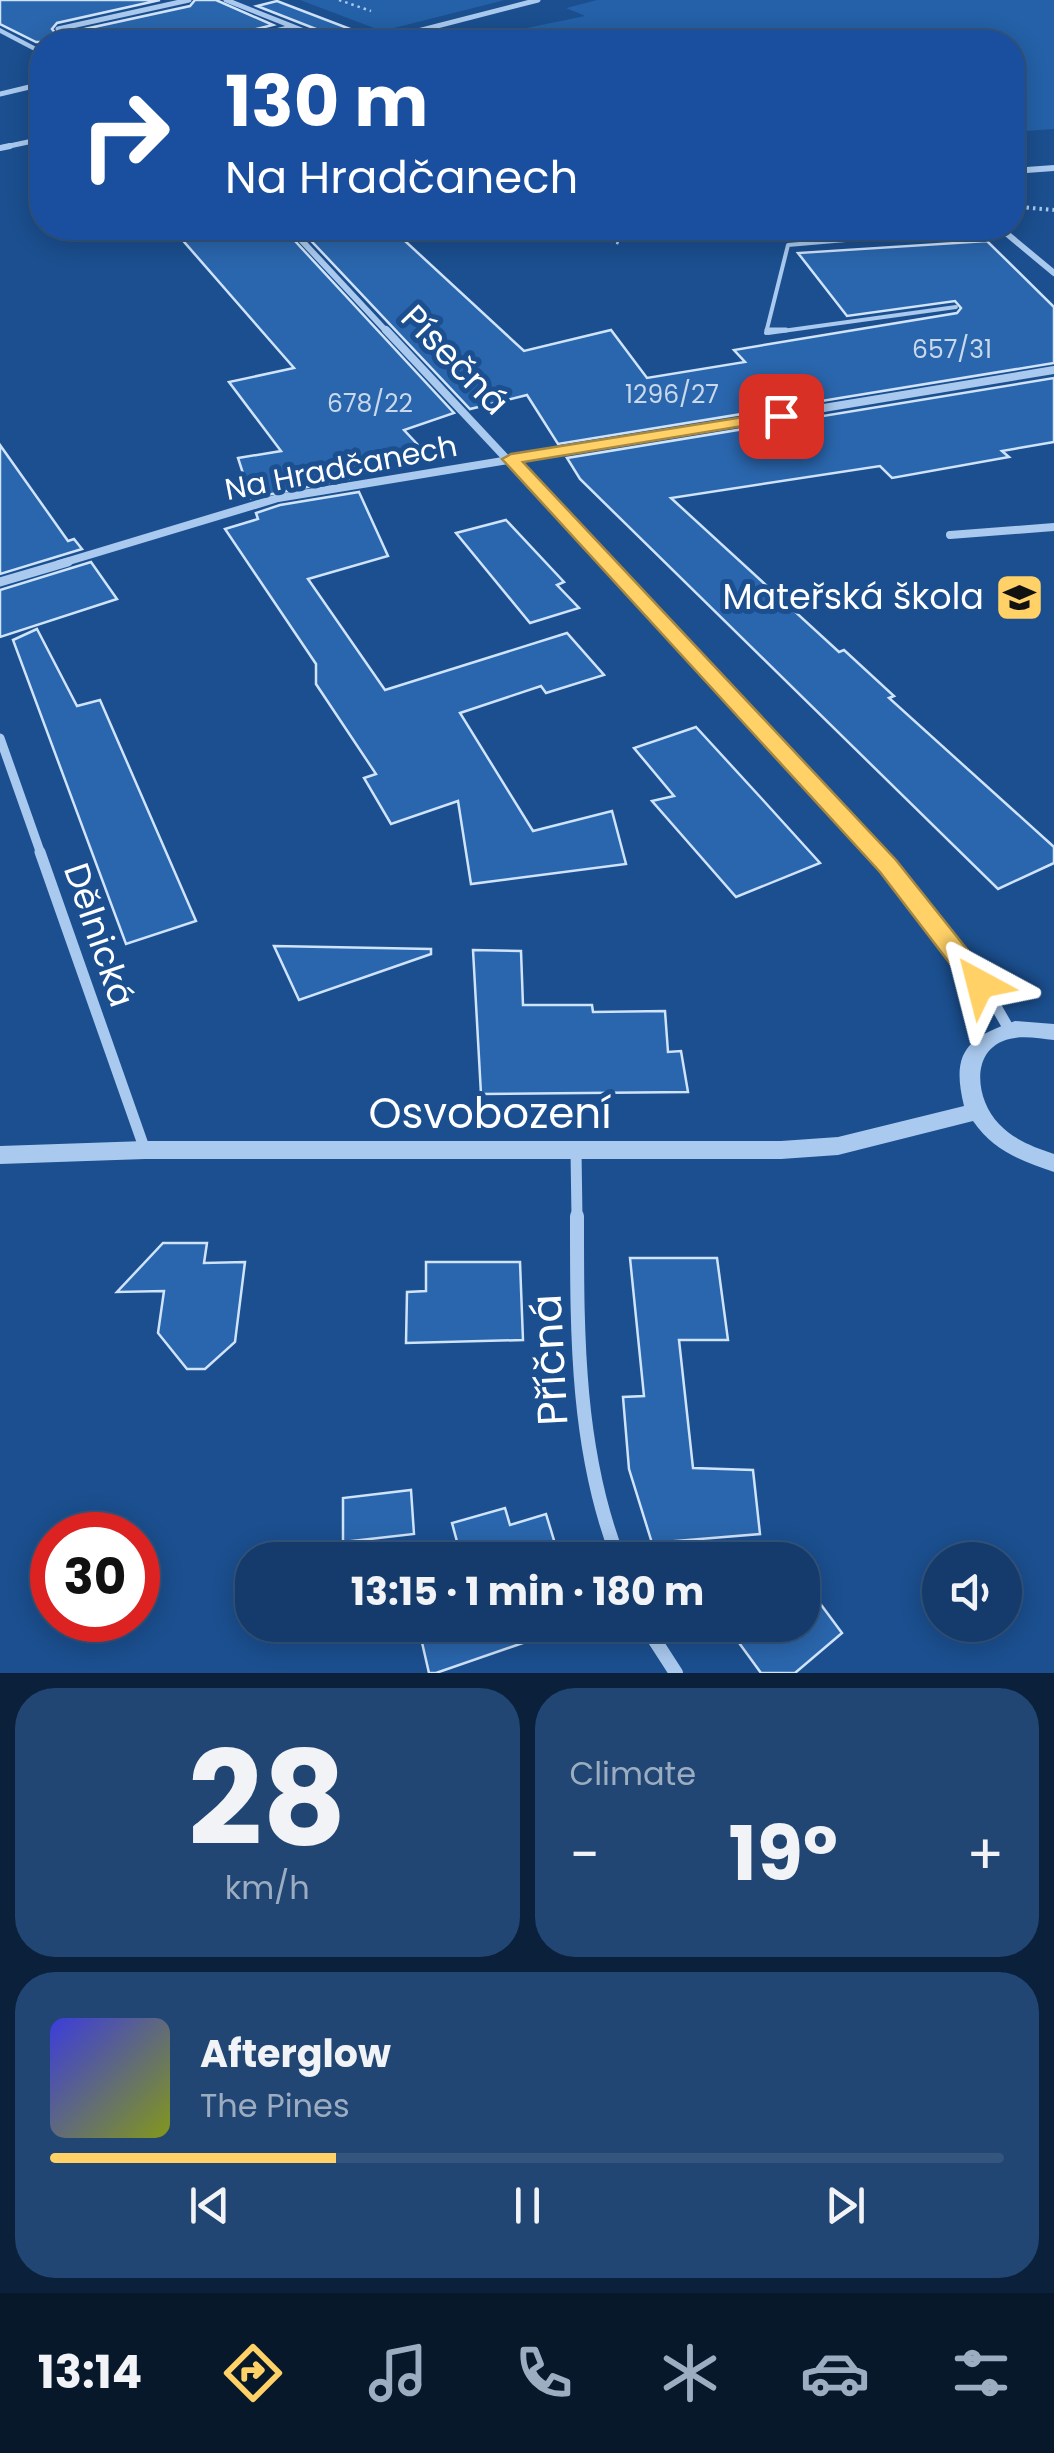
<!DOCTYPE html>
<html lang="en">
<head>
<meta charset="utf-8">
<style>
  body { margin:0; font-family:Poppins,sans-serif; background:#214673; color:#f1f3f6; height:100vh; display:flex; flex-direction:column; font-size:38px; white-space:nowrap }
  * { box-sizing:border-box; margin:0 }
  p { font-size:32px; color:#9dadc1 }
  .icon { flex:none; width:55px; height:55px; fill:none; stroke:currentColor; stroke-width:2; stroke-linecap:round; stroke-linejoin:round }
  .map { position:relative; height:1673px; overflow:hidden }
  .details { display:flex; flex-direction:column; gap:15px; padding:15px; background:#0b203b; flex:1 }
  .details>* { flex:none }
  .banner { position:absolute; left:30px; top:30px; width:995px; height:210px; border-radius:40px; box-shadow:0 5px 25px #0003,0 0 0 2px #33557e; background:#1a4fa0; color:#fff; overflow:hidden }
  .fabs { position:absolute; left:922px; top:1542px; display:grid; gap:20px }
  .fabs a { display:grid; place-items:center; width:100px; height:100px; border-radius:50%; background:#143b6b; box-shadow:0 5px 25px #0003,0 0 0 2px #33557e; font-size:50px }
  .speed { position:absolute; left:30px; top:1512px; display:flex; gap:20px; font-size:50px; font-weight:700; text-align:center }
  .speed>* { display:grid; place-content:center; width:130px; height:130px; border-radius:50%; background:#143b6b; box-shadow:0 5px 25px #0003,0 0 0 2px #33557e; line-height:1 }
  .speed .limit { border:15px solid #d22; background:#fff; color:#111 }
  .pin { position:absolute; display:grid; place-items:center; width:85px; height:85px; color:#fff; margin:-42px; border-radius:20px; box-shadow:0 5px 15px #0006 }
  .me { position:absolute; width:110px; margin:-55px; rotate:322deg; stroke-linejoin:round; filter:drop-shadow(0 0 8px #0008) }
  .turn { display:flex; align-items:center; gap:35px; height:210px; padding:0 30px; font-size:45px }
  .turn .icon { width:130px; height:130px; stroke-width:2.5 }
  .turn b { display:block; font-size:70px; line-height:85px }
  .big { font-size:75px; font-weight:700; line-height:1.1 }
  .details .tile { flex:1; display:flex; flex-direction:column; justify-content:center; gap:15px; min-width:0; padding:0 35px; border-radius:40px; background:#214673 }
  .details .dial { align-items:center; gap:0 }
  .dial b { font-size:130px; line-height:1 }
  .song { display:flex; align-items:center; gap:30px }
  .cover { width:120px; height:120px; border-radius:15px; background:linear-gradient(135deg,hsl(240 70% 55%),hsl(70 70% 35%)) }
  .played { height:10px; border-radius:5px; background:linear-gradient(90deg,#ffd166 30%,#33557e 30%) }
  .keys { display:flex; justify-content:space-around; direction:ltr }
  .heat { display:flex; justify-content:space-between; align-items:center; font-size:55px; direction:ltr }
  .details .tiles { flex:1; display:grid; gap:15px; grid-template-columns:1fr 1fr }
  .tile:last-child { grid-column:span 2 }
  .trip { position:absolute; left:235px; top:1542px; width:585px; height:100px; border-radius:40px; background:#143b6b; box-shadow:0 5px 25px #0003,0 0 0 2px #33557e; font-weight:700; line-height:100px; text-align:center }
  .dock { display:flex; height:160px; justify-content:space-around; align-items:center; background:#08182b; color:#9dadc1 }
  .dock .icon { width:70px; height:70px }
  .dock .on { color:#ffd166 }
  .dock b { font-size:45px; color:#f1f3f6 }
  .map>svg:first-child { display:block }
</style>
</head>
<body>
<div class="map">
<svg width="1054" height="1673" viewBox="0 0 1054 1673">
  <rect width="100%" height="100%" fill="#1b4f8f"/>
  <!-- green -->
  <g fill="#2461a8">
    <polygon points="300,0 505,0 382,31"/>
    <polygon points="597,0 1054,0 1054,129 1013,132 1012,42 520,42 527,39 522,29 585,16 566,8"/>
  </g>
  <!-- building -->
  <g fill="#2a66ad" stroke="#cfe3fa" stroke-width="2.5">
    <polygon points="0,0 160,0 57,23 52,29 57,35 190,6 195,0 216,0 273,25 228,36 223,42 36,42 0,24"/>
    <polygon points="277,1 371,37 369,42 338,42 334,36 257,6"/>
    <polygon points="172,228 283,228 454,413 404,430 420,447 348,467 353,478 251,498 238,458 281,451 229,382 294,368"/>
    <polygon points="299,228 391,228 524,351 611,330 647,378 745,362 734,350 957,313 961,308 955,301 847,316 798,253 987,241 1054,307 1054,363 558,444 527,395 470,409"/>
    <polygon points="1054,378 1054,442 1002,451 1009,457 892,478 880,466 671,498 839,652 844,650 894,696 889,698 1054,847 1054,863 998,889 580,479 567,458"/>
    <polygon points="0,445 68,541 74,539 82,549 0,574"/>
    <polygon points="359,492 388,556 308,579 385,690 567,633 604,675 546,693 541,686 460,713 533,831 612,811 626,864 471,884 458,801 391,824 364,778 376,774 316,684 316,664 225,529 258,519 256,513 280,505"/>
    <polygon points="506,520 564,582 557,585 579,608 530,623 456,533"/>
    <polygon points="91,562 117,599 0,637 0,590"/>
    <polygon points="37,629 77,706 100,700 196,921 126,944 13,640"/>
    <polygon points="696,727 762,799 820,863 736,897 652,801 674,796 634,748"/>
    <polygon points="274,946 431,949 431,954 299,1000"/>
    <polygon points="473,950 521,951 523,1005 592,1005 593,1012 665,1011 668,1052 681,1051 688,1092 481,1094"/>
    <polygon points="163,1243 207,1243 204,1263 245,1262 235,1342 205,1369 187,1369 158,1333 164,1291 117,1292"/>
    <polygon points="630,1258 717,1258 728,1340 679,1340 693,1468 753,1470 760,1534 652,1543 629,1469 623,1397 644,1396"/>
    <polygon points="426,1262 520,1262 523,1340 406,1343 407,1292 426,1291"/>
    <polygon points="411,1490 414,1534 343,1542 343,1498"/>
    <polygon points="505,1508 510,1525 546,1514 560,1560 462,1560 452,1523"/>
    <polygon points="802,1579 842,1633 795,1673 761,1673 726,1625 802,1625"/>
    <polygon points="418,1625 575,1625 436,1673 429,1673"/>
  </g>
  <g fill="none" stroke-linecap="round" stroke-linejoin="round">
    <!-- path-far1 -->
    <polyline stroke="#a9c9ee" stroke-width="2.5" stroke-dasharray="2.5 4" stroke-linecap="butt" points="339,0 371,11"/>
    <!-- path -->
    <g stroke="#a9c9ee" stroke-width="4" stroke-dasharray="2.5 4" stroke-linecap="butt">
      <polyline points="1020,207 1054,210"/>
      <polyline points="580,228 622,244"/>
    </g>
    <!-- service-far1 -->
    <g stroke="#a9c9ee" stroke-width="4">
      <polyline points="766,333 788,245 985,228"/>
      <polyline points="768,333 956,307"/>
    </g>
    <!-- service -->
    <polyline stroke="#a9c9ee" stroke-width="5" points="767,330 786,330"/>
    <!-- minor-far5 -->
    <g stroke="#a9c9ee" stroke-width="5">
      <polyline points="226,0 332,42"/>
      <polyline points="58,29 189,0"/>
      <polyline points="229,42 292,27"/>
      <polyline points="375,42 538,0"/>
      <polyline points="0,94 42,84"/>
      <polyline points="0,148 42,139"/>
    </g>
    <!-- minor-far4 -->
    <g stroke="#a9c9ee" stroke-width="6">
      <polyline points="0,148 10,146"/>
      <polyline points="290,228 388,333"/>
      <polyline points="1000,228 1054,273"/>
    </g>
    <!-- minor-far3 -->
    <g stroke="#a9c9ee" stroke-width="8">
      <polyline points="386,330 605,564"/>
      <polyline points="950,535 1054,527"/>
      <polyline points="59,564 278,498 1054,370"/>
    </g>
    <!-- minor-far2 -->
    <g stroke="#a9c9ee" stroke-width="9">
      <polyline points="603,562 877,854"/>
      <polyline points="0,582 68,562"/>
      <polyline points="0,738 41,854"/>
    </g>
    <!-- minor-far1 -->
    <g stroke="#a9c9ee" stroke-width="11">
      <polyline points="40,852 145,1150"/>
      <polyline points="875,852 994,1003 1009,1029"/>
      <polyline points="576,1151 577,1218"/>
    </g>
    <!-- minor -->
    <g stroke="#a9c9ee" stroke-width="14">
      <path d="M577,1216C577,1332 576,1450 619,1560"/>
      <polyline points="645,1625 676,1673"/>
    </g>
    <!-- tertiary -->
    <g fill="#a9c9ee" fill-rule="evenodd">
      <polygon points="0,28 42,50 42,55 0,33"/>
      <polygon points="1054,165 1054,171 1012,174 1012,168"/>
      <path d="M1015,1021L1054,1024V1040C1042,1039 1027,1036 1015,1038C969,1044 974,1098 999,1124C1014,1140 1034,1147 1054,1154V1172C1021,1161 994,1151 973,1121L838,1155L781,1159H145L0,1164V1146L145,1141H781L838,1137L964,1106C951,1053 966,1038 1015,1021Z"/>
    </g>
  </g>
  <!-- route -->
  <polygon fill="#ffd166" stroke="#a68842" stroke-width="2.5" points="781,411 786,412 786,419 523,462 896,860 989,977 993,984 989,991 971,991 880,872 502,459 511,454"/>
  <!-- icons -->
  <defs>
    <symbol id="school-square" viewBox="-11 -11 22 22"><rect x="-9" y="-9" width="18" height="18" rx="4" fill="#ffd166" stroke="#1b4f8f"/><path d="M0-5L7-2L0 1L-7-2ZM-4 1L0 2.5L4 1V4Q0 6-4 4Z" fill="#111"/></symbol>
  </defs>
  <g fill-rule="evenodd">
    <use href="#school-square" x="992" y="570" width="55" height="55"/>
  </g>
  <g text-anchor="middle" stroke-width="10" stroke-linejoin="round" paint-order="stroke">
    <!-- far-number labels -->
    <g font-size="25" fill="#cad9ea">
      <text x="952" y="358">657/31</text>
      <text x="672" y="403">1296/27</text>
      <text x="370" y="412">678/22</text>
    </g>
    <!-- far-street labels -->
    <g font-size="30" fill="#fff" stroke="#1b4f8f">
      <text transform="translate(341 468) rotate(-11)" y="10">Na Hradčanech</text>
    </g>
    <!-- street labels -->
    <g font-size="35" fill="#fff" stroke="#1b4f8f">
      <text transform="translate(455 360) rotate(46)" y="12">Písečná</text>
      <text transform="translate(99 935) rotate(71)" y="12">Dělnická</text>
    </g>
    <!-- poi labels -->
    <g font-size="35" fill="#fff" stroke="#1b4f8f" text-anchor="end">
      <text x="984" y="609">Mateřská škola</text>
    </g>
    <!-- near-street labels -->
    <g font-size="42" fill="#fff" stroke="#1b4f8f">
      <text x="490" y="1128">Osvobození</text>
      <text transform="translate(549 1360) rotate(-93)" y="15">Příčná</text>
    </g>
  </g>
</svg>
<div class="fabs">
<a><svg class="icon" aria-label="sound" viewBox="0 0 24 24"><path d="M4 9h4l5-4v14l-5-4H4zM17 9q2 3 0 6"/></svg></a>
</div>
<div class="speed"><div class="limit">30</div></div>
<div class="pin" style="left:781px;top:416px;background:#d93025"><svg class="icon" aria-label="arrive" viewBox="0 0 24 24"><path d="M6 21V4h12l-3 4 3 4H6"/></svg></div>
<svg class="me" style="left:980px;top:984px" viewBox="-20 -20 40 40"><path d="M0-17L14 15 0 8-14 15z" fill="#ffd166" stroke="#fff" stroke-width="4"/></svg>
<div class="trip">13:15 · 1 min · 180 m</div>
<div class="banner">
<div class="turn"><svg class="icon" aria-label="right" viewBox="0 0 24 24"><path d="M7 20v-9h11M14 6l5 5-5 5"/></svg><div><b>130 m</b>Na Hradčanech</div></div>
</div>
</div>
<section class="details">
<div class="tiles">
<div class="tile dial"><b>28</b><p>km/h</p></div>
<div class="tile"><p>Climate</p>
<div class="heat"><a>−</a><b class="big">19°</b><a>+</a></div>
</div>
<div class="tile">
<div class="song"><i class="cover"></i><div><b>Afterglow</b><p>The Pines</p></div></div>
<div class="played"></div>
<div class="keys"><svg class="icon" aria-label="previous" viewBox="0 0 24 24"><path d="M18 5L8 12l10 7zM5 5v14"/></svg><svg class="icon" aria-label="pause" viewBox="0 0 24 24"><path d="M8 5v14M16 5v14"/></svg><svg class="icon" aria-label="next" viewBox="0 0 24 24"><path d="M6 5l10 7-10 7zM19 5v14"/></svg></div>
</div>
</div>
</section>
<nav class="dock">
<b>13:14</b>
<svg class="icon on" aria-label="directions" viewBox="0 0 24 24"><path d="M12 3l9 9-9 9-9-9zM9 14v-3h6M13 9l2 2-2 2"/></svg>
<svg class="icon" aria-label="music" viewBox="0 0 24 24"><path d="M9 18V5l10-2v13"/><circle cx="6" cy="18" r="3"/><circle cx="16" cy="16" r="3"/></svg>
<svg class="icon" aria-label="phone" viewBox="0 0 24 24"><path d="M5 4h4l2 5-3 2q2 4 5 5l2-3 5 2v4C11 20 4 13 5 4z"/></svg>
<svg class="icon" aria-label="climate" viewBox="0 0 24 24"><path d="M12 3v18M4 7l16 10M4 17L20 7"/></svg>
<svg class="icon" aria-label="car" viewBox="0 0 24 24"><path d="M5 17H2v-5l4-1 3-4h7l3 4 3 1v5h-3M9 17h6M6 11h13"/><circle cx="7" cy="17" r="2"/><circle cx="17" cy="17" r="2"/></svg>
<svg class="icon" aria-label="filters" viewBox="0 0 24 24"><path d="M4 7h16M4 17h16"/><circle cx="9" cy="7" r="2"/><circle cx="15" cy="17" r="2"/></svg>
</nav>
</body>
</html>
